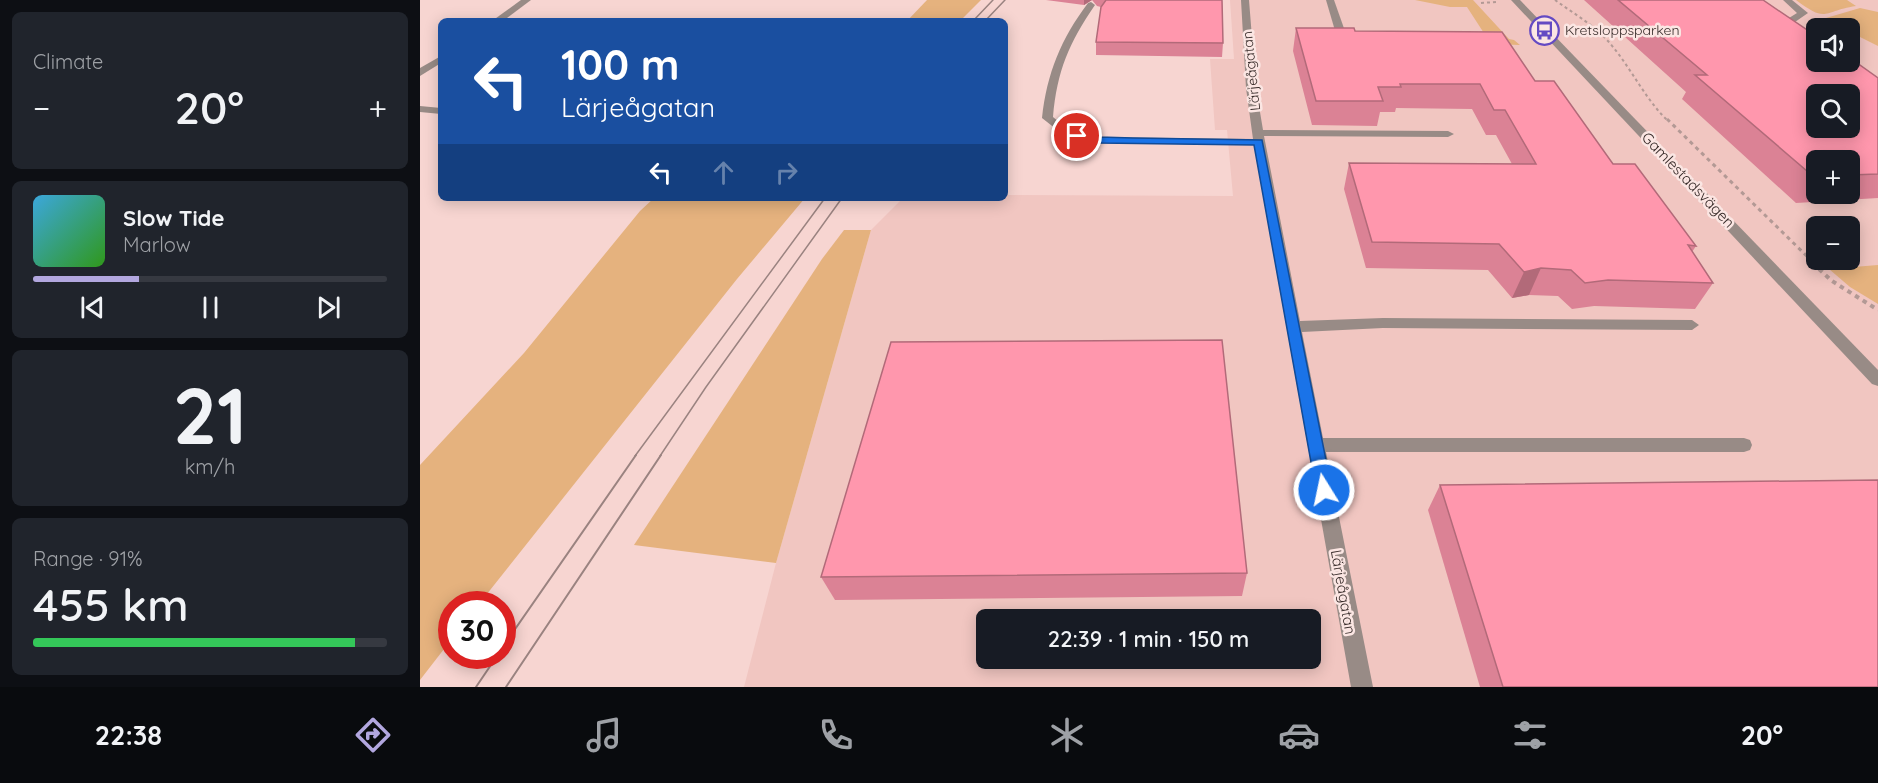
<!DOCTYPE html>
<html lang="en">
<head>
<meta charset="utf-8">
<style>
  body { margin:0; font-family:Quicksand,sans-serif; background:#20242c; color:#f1f3f6; height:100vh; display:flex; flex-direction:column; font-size:22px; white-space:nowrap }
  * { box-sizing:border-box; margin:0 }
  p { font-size:20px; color:#9ea1a6 }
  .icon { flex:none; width:33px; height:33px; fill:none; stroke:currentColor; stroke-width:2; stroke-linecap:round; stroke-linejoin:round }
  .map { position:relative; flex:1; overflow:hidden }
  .sheet { display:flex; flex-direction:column; gap:12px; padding:12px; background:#0d0f14; width:420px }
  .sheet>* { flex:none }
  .hud { position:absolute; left:18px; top:18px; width:570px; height:183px; border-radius:9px; box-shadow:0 3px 15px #0003; background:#1a4fa0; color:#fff; overflow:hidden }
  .buttons { position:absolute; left:1386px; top:18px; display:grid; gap:12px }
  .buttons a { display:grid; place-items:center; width:54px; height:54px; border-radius:9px; background:#171b24; box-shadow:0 3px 15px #0003; font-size:30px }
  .speed { position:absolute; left:18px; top:591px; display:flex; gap:12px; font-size:30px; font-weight:700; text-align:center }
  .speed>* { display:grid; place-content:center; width:78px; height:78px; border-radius:50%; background:#171b24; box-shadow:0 3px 15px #0003; line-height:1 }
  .speed .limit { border:9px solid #d22; background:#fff; color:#111 }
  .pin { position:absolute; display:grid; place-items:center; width:51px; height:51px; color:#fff; margin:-26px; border:3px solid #fff; border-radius:50%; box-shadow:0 2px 6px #0007 }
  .me { position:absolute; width:66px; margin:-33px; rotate:350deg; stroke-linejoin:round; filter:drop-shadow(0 0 4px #0008) }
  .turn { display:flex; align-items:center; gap:21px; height:126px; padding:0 24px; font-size:27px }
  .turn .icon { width:78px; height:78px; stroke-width:2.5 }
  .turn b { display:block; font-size:42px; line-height:51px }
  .lanes { display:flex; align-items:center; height:57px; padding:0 24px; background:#0003; justify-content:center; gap:30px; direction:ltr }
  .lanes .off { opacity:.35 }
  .big { font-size:45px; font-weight:600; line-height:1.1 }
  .sheet .tile { flex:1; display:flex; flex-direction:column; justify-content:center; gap:9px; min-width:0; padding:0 21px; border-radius:9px; background:#20242c }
  .sheet .dial { align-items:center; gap:0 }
  .dial b { font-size:78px; line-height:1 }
  .song { display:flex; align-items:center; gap:18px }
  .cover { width:72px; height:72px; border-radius:9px; background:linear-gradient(135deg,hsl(200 70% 55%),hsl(110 70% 35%)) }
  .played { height:6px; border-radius:3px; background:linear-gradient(90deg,#b2a7df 30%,#363941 30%) }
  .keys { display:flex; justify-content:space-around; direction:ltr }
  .heat { display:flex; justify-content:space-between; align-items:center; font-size:33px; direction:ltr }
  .charge { height:9px; border-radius:4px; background:linear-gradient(90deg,#34c759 91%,#363941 0) }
  .trip { position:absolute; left:556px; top:609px; width:345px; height:60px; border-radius:9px; background:#171b24; box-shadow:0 3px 15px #0003; font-weight:600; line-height:60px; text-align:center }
  .dock { display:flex; height:96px; justify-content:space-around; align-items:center; background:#090b0e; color:#9ea1a6 }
  .dock .icon { width:42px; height:42px }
  .dock .on { color:#b2a7df }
  .dock b { font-size:27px; color:#f1f3f6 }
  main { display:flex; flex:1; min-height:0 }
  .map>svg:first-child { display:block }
</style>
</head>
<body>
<main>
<section class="sheet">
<div class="tile"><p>Climate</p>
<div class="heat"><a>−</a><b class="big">20°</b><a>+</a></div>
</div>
<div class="tile">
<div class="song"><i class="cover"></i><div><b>Slow Tide</b><p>Marlow</p></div></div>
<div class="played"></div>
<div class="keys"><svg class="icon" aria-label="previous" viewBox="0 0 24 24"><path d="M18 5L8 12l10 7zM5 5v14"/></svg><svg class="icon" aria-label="pause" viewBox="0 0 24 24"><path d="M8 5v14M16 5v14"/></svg><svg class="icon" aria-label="next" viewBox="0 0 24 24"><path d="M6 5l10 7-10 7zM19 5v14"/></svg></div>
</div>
<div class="tile dial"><b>21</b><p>km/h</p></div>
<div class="tile"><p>Range · 91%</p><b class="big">455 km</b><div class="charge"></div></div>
</section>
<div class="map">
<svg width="1458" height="687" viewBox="0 0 1458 687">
  <rect width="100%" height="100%" fill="#f7d5d1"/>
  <!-- built -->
  <path fill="#f1c6c1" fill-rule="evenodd" d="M810,0H1458V687H324L356,563L451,230L483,198H585V195L813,196L807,130H795L790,59H814ZM1396,28H1430V62H1396ZM1396,94H1430V128H1396ZM1396,160H1430V194H1396ZM1396,226H1430V260H1396ZM567,620H891V658H567Z"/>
  <!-- green -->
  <g fill="#e5b27e">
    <polygon points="507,0 561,0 540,21 487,21"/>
    <polygon points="995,0 1053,0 1089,39 1094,40 1100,45 1071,44 1047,7 1030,7"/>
    <path d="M1376,0H1427L1436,6C1402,11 1408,24 1376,0Z"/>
    <polygon points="1440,8 1458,12 1458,46 1430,32 1430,28 1424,28 1406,18"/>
    <polygon points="234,198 385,198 317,279 59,604 32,604 31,640 0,680 0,465 104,353 220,211"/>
    <polygon points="424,230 451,230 356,563 214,545 402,259"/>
    <polygon points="1458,265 1458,304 1430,287 1409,269"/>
  </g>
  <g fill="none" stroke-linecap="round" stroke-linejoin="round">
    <!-- path-far2 -->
    <g stroke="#b39995" stroke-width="2" stroke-dasharray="3 3" stroke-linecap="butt">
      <path d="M1135,0C1150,11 1167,21 1180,33C1207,58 1221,95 1248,121"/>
      <polyline points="1061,3 1076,2"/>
    </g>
    <!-- path-far1 -->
    <polyline stroke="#b39995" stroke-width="3" stroke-dasharray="4 4" stroke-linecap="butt" points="1247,119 1401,270"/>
    <!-- path -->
    <polyline stroke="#b39995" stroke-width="4" stroke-dasharray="4.5 4.5" stroke-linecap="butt" points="1399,269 1412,281 1458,310"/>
    <!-- minor -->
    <g fill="#988b86" fill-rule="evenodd">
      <polygon points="101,0 111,0 83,21 72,21"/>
      <path d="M821,0H829L836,88L843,130L1028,131L1034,134L1028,137L844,136L880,321L963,318L1272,320L1279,325L1272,330L963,328L882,332L903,438H1324L1330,440L1332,445L1330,450L1324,452H906L953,687H931L834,145L679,143L641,133L622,118C627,73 641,39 668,3L671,2L675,5C649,43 637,71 633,117C646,129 662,133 679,137L833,139L826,88Z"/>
      <polygon points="906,0 914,0 926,34 924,36 916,34"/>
      <polygon points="1091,0 1100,0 1458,370 1458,386 1452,384"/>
      <polygon points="1363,0 1372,0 1388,13 1375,22 1369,22 1369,18 1377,13"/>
      <polygon points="21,56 21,63 0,76 0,68"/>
      <polygon points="0,106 21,108 21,114 0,112"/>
    </g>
    <!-- tram-far1 -->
    <g stroke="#9a8380" stroke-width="1.5">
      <polyline points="553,21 573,0"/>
      <polyline points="565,21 585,0"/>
      <polyline points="215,456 405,198"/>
      <polyline points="240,456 286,387 422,198"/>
    </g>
    <!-- tram -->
    <g stroke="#9a8380" stroke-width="2">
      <polyline points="82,648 216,455"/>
      <polyline points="56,687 77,656"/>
      <polyline points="86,687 241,455"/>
    </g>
  </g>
  <!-- wall -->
  <g fill="#db8295" fill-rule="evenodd">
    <polygon points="626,0 802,0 803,43 802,57 676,55 676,42 681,7 677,6 672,0 664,5"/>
    <path d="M1164,0H1343L1458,78V198L1376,203L1262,99L1266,92ZM1396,160H1430V194H1396Z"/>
    <polygon points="876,28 935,31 1115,81 1193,164 1276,246 1272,252 1293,283 1275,309 1174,306 1152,309 1138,296 1109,295 1092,298 1068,270 946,268 924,189 929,163 1092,164 1076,135 1066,135 1052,109 976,108 975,112 960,112 957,126 892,125 873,51"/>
    <polygon points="1020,485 1458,687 1060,687 1008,510"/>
    <polygon points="827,573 822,596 415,600 401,577"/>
  </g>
  <!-- shaded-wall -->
  <g fill="#b26a79">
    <polygon points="664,0 672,0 664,5"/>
    <polygon points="1121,268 1109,295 1092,298 1104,272"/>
  </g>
  <!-- building -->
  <g fill="#ff97ad" stroke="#b26a79" stroke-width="1.5" fill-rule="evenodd">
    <polygon points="686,0 802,0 803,43 676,42 681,7"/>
    <path d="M1198,0H1343L1396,36V62H1430V58L1458,78V174L1430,175V160H1396V177H1394L1275,75H1287ZM1396,94H1430V128H1396Z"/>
    <polygon points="876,28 934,28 935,31 1082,32 1115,81 1134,81 1193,164 1215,164 1276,246 1268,245 1293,283 1188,280 1165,283 1151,270 1121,268 1104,272 1079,244 952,242 929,163 1116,164 1085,110 1074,110 1060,84 980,84 981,87 958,87 963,101 896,101"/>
    <polygon points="802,340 827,573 401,577 471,342"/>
    <polygon points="1458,480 1458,687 1083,687 1020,485"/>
  </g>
  <!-- route -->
  <polygon fill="#1a73e8" stroke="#114b97" stroke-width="1.5" points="657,133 679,137 713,138 842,140 912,490 910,495 904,497 899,495 896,490 834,145 679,143 654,138 654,134"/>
  <!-- icons -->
  <defs>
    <symbol id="bus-ring" viewBox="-11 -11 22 22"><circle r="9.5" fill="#fbe6e3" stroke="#644ac3" stroke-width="1.5"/><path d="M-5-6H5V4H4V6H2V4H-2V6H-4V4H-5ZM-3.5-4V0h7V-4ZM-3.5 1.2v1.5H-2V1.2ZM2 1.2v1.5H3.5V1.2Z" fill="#644ac3"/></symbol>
  </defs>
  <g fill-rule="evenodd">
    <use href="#bus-ring" x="1108" y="14" width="33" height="33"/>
  </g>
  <g text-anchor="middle" stroke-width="5" stroke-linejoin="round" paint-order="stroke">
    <!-- far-poi labels -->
    <g font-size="14" fill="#362a28" stroke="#fbe6e3" text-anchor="start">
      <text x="1145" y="35">Kretsloppsparken</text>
    </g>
    <!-- far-street labels -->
    <g font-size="14" fill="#362a28" stroke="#fbe6e3">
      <text transform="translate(831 71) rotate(-96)" y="5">Lärjeågatan</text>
    </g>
    <!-- street labels -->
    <g font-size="15" fill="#362a28" stroke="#fbe6e3">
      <text transform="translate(1268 180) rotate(46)" y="5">Gamlestadsvägen</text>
      <text transform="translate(923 592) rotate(80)" y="5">Lärjeågatan</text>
    </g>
  </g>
</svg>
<div class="buttons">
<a><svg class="icon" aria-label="sound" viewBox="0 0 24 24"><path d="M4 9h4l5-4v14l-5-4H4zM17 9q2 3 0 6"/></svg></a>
<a><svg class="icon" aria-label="search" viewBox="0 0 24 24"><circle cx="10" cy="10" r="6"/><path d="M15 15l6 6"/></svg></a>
<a>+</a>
<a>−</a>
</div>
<div class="speed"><div class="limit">30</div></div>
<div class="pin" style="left:657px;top:136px;background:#d93025"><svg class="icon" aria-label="arrive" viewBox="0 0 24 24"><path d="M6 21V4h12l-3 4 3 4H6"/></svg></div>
<svg class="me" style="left:904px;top:490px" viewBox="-20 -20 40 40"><circle r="17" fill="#1a73e8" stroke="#fff" stroke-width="3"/><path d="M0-11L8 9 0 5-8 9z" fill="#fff"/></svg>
<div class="trip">22:39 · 1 min · 150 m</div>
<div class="hud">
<div class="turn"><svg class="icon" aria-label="left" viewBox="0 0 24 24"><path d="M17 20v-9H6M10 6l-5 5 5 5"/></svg><div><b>100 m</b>Lärjeågatan</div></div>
<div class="lanes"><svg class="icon" aria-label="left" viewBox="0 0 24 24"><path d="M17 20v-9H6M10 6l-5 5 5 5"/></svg><svg class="icon off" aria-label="ahead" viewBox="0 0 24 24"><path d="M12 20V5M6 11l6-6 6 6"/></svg><svg class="icon off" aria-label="right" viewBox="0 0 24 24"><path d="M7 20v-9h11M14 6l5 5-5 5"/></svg></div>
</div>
</div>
</main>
<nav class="dock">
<b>22:38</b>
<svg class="icon on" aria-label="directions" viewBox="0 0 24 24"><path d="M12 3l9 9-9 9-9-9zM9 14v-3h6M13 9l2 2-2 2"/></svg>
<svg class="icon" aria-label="music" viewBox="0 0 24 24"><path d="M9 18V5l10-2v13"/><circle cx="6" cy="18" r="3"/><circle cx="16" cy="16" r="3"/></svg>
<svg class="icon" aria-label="phone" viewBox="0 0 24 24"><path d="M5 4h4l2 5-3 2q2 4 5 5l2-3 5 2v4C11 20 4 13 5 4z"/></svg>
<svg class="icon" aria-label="climate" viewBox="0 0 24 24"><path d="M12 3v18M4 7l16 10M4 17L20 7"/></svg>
<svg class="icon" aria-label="car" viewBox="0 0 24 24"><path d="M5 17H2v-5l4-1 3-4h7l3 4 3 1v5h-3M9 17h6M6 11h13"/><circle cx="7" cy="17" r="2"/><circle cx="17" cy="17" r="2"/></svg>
<svg class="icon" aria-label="filters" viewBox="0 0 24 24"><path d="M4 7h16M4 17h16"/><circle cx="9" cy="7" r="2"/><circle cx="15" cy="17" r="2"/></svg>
<b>20°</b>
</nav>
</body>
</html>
